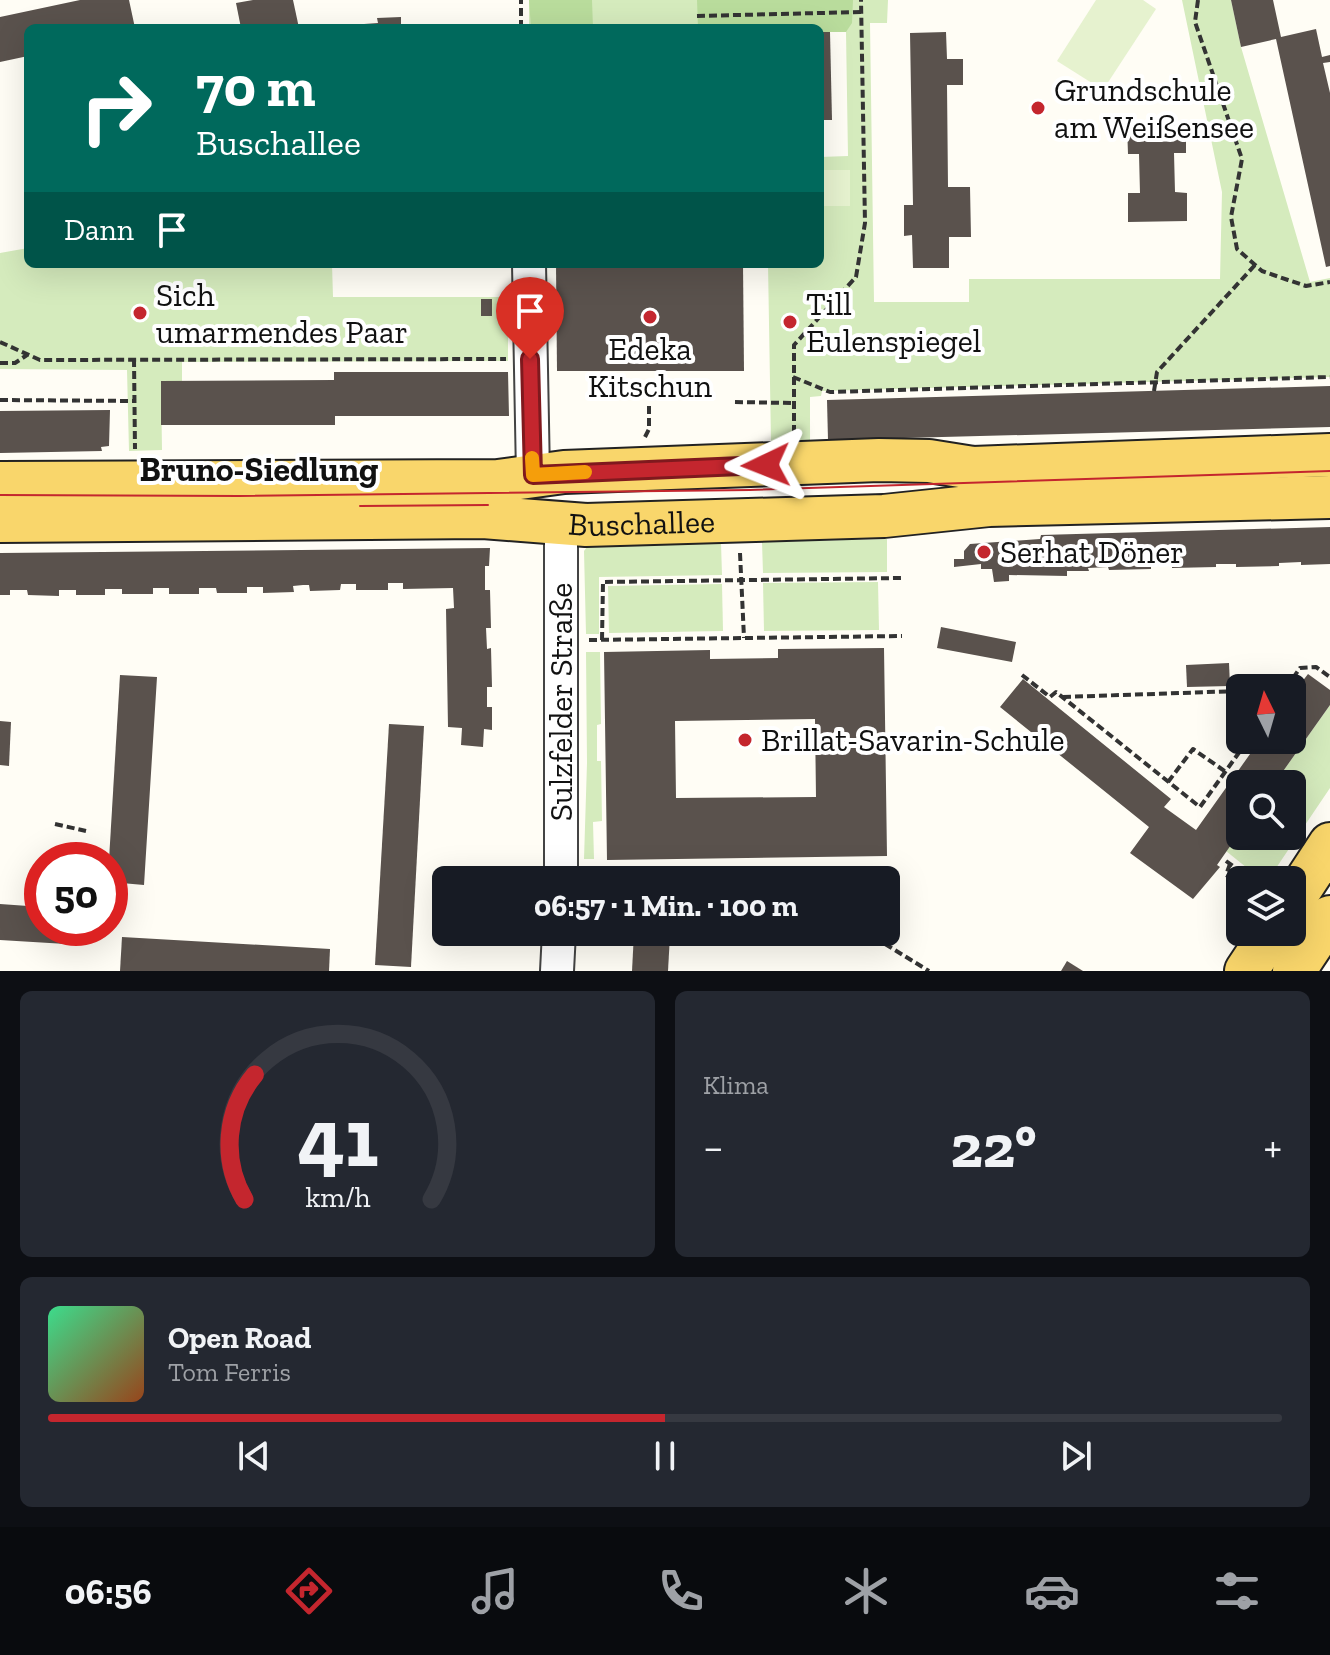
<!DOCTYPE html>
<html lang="de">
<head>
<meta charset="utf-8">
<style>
  body { margin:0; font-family:"Zilla Slab",serif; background:#242831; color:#f1f3f6; height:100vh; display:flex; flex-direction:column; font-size:30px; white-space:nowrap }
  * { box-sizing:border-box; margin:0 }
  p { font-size:26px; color:#9ea1a6 }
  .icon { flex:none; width:44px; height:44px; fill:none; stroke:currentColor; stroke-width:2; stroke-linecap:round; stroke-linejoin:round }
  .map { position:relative; height:971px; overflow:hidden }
  .details { display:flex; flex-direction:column; gap:20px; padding:20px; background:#0d0f14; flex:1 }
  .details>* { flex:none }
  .top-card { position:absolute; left:24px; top:24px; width:800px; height:244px; border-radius:12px; box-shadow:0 8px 32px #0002; background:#00695c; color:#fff; overflow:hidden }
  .needle { width:52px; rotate:355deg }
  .fabs { position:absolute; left:1226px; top:674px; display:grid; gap:16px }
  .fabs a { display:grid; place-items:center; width:80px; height:80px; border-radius:12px; background:#171b24; box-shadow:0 8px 32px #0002; font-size:40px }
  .speed { position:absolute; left:24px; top:842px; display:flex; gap:16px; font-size:40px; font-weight:700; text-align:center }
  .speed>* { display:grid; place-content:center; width:104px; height:104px; border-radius:50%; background:#171b24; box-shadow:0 8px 32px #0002; line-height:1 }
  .speed .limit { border:12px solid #d22; background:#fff; color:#111 }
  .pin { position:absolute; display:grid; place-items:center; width:68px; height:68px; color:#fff; margin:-82px -34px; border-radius:50% 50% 50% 0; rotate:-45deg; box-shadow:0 0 8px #0007 }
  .pin .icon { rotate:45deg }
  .me { position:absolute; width:88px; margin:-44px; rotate:268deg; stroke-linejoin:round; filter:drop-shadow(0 0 6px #0008) }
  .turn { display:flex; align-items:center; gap:28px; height:168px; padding:0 40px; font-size:36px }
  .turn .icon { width:104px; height:104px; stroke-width:2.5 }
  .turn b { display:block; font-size:56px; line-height:68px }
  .then { display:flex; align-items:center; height:76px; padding:0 40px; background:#0003; gap:16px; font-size:30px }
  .big { font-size:60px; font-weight:800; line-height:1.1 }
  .details .widget { flex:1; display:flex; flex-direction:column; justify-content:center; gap:12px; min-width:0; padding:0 28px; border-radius:12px; background:#242831 }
  .details .dial { align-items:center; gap:0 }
  .dial svg { height:208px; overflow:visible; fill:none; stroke:#363941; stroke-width:7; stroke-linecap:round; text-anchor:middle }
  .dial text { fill:#f1f3f6; stroke:none }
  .song { display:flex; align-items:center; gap:24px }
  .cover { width:96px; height:96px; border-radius:12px; background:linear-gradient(135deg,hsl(150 70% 55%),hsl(20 70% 35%)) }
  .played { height:8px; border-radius:4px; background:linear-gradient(90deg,#c4262e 50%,#363941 50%) }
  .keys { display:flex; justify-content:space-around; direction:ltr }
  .heat { display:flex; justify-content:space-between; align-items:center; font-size:44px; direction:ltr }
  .details .tiles { flex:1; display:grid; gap:20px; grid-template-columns:1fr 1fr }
  .widget:last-child { grid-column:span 2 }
  .trip { position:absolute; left:432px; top:866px; width:468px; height:80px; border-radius:12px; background:#171b24; box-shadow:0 8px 32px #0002; font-weight:800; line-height:80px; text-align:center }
  .menu { display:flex; height:128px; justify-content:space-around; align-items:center; background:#090b0e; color:#9ea1a6 }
  .menu .icon { width:56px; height:56px }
  .menu .active { color:#c4262e }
  .menu b { font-size:36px; color:#f1f3f6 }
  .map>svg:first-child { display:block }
</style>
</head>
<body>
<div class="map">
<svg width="1330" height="971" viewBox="0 0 1330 971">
  <rect width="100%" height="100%" fill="#fffdf5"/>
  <!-- green -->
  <g fill="#d5ebbd">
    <polygon points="529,0 888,0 887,23 870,23 874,302 969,302 969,279 1220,279 1222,192 1182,0 1231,0 1241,47 1310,282 1330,278 1330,377 822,391 821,396 810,397 810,441 771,442 768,264 820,264 820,157 848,156 846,32 820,32 820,28 529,28"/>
    <polygon points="28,248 28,264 332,264 333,297 508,297 508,361 182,362 182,381 161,381 162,450 129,451 127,370 0,369 0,253"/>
    <polygon points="887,539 887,572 763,573 762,542"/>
    <polygon points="721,543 722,575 599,577 599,634 586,634 584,551 587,547"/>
    <polygon points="878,582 879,630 764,631 763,583"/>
    <polygon points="722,584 723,631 609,633 608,586"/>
    <polygon points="586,652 600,652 601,724 597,725 597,761 601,761 602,821 593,822 594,859 584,859 587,763"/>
    <polygon points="1330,705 1330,788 1268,880 1262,880 1226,851 1240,832 1240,836 1292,836 1292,784 1274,784"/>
  </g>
  <!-- forest -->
  <g fill="#b9dc9c">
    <polygon points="529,0 592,0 593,28 531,28"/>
    <polygon points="697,0 853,0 852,23 846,32 820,32 820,28 698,28"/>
  </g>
  <!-- pitch -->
  <g fill="#e6f2cf">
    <polygon points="1096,0 1143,0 1156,9 1103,90 1057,61"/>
    <rect x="820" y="170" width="30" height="36"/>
  </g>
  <!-- building -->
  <g fill="#5a524d" fill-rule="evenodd">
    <polygon points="80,0 129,0 135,28 28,28 28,56 0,62 0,17"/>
    <polygon points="253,0 293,0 299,28 241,28 236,3"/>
    <polygon points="1231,0 1273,0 1281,37 1316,29 1322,57 1330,55 1330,62 1323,63 1330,93 1330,266 1326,267 1276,39 1241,47"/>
    <polygon points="401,17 401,28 336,28 336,26 378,23 377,18"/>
    <polygon points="820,32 830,32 832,120 820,120"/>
    <polygon points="946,32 947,59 963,59 963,85 947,85 948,187 970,187 971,237 949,237 949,268 913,268 912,235 904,236 904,205 913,205 910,33"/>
    <polygon points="1186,124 1186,153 1174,153 1175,192 1187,193 1187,221 1128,222 1128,193 1140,193 1139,154 1128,154 1127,125"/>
    <polygon points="556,264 743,264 744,371 557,371"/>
    <rect x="481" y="299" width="11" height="17"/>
    <polygon points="334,372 508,372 509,416 335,416 335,425 161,425 161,381 334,380"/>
    <polygon points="1330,386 1330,427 828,440 827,400"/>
    <polygon points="110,410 109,446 101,447 102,451 0,453 0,411"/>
    <polygon points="1330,527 1330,564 1301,565 1301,562 1279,563 1279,566 1236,567 1236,564 1216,564 1216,567 1172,568 1172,565 1151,566 1151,569 1109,570 1108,567 1088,568 1089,571 1067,571 1067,576 1009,575 1009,581 994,582 992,569 981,569 981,564 954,567 954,559 964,559 964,551 970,544 1040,539 1041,535"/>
    <polygon points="490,548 489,566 485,566 485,590 490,590 491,628 486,628 487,649 491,648 492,687 487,687 487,707 492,707 492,730 484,729 483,747 461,745 462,728 448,727 446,609 454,608 453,588 403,589 403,583 388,583 388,590 356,590 356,584 341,584 340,590 310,591 309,585 303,585 293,586 294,592 263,593 263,587 247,587 247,593 217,593 216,588 199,588 199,594 169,594 169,588 153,588 153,594 122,594 122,589 105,589 105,595 76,595 76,590 59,590 59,596 28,595 27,590 10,590 10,595 0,595 0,553"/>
    <polygon points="941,627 1016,642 1012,662 937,648"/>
    <path d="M884,648L887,856L607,860L604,652L710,650V659L778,658V649ZM815,719L816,797L676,798L675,721Z"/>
    <polygon points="1229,663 1230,686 1187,687 1186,665"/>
    <polygon points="1308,674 1330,690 1330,705 1274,784 1240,784 1240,832 1217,865 1220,867 1193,899 1130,853 1149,827 1000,707 1023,679 1171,799 1164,807 1196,830 1260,740 1292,740 1292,695"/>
    <polygon points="120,675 157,677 144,885 110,882 109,860"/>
    <polygon points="0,721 11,722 9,766 0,765"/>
    <polygon points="389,724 424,726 411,967 375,965"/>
    <polygon points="0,904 42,907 42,928 67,928 66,944 0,940"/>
    <polygon points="634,933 670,935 668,971 632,971"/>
    <polygon points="122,937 330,949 329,971 120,971"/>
    <polygon points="1067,961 1083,971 1061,971"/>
  </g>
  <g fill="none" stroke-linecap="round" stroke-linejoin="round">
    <defs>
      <g id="minor">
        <polyline points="529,264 533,475"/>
        <polyline points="561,880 561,524"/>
        <polyline points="557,971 559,932"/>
      </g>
      <g id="major">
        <polyline points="0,483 498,481 564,472 879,460 929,461 973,468 1330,455"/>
        <path id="s1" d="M0,521L483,517L586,525L884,516L989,505L1330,497"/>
        <polyline points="1292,902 1330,844"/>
        <polyline points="1246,971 1272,932"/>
        <polyline points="1294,971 1330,917"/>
      </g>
    </defs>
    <!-- minor casing -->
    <use href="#minor" stroke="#444" stroke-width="36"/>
    <!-- major casing -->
    <use href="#major" stroke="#222" stroke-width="46"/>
    <!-- path -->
    <g stroke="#333" stroke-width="4" stroke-dasharray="8 4" stroke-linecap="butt">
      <polyline points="1198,0 1195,22 1242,159 1231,217 1237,249 1262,271 1288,280 1306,286 1330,282"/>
      <polyline points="697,16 861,12"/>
      <polyline points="521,28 521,0"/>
      <polyline points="0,342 40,360 506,359"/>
      <polyline points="134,359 135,449"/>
      <polyline points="0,363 15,363 27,355"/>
      <polyline points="793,377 830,392 1330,377"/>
      <polyline points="1154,391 1157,372 1255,265"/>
      <polyline points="0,400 134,401"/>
      <polyline points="735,402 792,403"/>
      <polyline points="794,433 794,345 856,277 865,223 861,0"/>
      <polyline points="645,437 649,429 649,402"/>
      <polyline points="740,553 744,638"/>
      <polyline points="589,640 902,636"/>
      <polyline points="602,640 603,582 901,578"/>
      <polyline points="1022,675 1050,697 1056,692 1200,807 1248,740"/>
      <polyline points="1286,688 1300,668 1316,667 1330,677"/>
      <polyline points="1063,697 1240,691"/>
      <polyline points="1168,782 1193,749 1226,772"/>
      <polyline points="55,824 86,831"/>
      <polyline points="1226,861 1252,880"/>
      <polyline points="1230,864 1226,875 1231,878"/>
      <polyline points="881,870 882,880"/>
      <polyline points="884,932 885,944 929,971"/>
    </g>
    <!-- minor -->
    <use href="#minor" stroke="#fff" stroke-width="32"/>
    <!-- major -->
    <use href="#major" stroke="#f9d66b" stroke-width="42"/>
    <!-- tram -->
    <g stroke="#c4262e" stroke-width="2">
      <polyline points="0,495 239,496 750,490 1330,471"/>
      <polyline points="360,506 488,505"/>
    </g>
  </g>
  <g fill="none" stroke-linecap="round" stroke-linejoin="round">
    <defs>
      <polyline id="route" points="530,359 533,475 766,465"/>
    </defs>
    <!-- route casing -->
    <use href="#route" stroke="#7f191e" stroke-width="20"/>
    <!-- route -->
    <use href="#route" stroke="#c4262e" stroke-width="14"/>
    <!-- slow -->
    <polyline stroke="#f59e0b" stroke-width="14" points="532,458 533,475 585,472"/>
  </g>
  <!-- markers -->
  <g fill="#c4262e" stroke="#fff" stroke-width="3">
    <circle cx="1038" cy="108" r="8"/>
    <circle cx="140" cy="313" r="8"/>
    <circle cx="650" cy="317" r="8"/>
    <circle cx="790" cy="322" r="8"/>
    <circle cx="984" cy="552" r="8"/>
    <circle cx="745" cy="740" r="8"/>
  </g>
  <g text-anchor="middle" stroke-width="8" stroke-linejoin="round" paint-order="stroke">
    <!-- poi labels -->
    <g font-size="32" fill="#111" stroke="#fff" text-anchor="start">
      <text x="1054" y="101">Grundschule<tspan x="1054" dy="37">am Weißensee</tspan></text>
      <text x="156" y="306">Sich<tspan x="156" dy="37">umarmendes Paar</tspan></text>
      <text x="806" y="315">Till<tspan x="806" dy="37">Eulenspiegel</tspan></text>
      <text x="650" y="360" text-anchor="middle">Edeka<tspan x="650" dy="37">Kitschun</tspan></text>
      <text x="1000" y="563">Serhat Döner</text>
      <text x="761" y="751">Brillat-Savarin-Schule</text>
    </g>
    <!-- street labels -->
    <g font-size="32" fill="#111" stroke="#fff">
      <text dy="11" stroke="none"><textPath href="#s1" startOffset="642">Buschallee</textPath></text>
      <text transform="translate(561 702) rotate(-90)" y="11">Sulzfelder Straße</text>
    </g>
    <!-- neighbourhood labels -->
    <g font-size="34" font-weight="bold" fill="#111" stroke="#fff">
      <text x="259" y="481">Bruno-Siedlung</text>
    </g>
  </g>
</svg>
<div class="fabs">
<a><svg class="needle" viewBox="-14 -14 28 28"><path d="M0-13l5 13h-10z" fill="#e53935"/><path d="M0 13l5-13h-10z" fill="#9ea1a6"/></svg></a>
<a><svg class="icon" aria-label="search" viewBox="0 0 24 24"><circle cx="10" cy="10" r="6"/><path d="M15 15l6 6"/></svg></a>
<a><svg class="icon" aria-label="layers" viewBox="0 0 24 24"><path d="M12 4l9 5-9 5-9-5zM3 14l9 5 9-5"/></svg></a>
</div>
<div class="speed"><div class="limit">50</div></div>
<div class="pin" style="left:530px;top:359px;background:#d93025"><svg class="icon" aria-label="arrive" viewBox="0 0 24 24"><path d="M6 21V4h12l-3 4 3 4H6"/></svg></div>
<svg class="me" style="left:766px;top:465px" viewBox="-20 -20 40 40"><path d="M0-17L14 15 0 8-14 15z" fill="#c4262e" stroke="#fff" stroke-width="4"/></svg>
<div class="trip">06:57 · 1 Min. · 100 m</div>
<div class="top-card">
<div class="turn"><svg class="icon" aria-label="right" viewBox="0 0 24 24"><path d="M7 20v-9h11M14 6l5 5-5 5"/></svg><div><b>70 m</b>Buschallee</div></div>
<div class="then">Dann<svg class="icon" aria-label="arrive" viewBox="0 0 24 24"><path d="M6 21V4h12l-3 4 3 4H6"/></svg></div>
</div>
</div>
<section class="details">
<div class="tiles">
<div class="widget dial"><svg viewBox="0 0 100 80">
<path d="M14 69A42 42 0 1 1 86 69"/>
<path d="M14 69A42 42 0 0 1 18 21" stroke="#c4262e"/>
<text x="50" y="56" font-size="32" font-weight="700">41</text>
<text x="50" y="72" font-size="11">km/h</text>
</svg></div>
<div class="widget"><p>Klima</p>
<div class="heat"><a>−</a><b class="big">22°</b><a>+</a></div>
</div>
<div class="widget">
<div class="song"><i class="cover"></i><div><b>Open Road</b><p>Tom Ferris</p></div></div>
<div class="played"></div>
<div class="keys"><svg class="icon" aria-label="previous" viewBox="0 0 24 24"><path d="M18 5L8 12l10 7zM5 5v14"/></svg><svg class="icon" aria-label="pause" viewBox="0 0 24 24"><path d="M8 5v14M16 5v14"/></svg><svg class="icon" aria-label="next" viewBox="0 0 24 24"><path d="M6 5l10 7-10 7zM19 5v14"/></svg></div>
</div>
</div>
</section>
<nav class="menu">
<b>06:56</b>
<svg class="icon active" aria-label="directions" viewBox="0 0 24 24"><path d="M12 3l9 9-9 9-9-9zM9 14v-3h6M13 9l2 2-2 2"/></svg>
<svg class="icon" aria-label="music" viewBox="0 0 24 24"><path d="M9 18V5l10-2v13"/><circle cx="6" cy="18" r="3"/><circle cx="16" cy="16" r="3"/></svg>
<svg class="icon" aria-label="phone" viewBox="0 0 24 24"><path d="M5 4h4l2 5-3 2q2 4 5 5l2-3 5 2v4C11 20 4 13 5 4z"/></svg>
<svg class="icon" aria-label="climate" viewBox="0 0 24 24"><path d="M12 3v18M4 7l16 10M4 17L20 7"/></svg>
<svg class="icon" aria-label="car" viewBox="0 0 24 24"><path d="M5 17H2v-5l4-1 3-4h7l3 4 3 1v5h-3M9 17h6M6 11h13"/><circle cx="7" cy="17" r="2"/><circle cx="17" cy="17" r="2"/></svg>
<svg class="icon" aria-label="filters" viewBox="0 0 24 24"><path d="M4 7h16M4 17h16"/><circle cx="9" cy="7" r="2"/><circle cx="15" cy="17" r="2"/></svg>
</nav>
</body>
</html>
